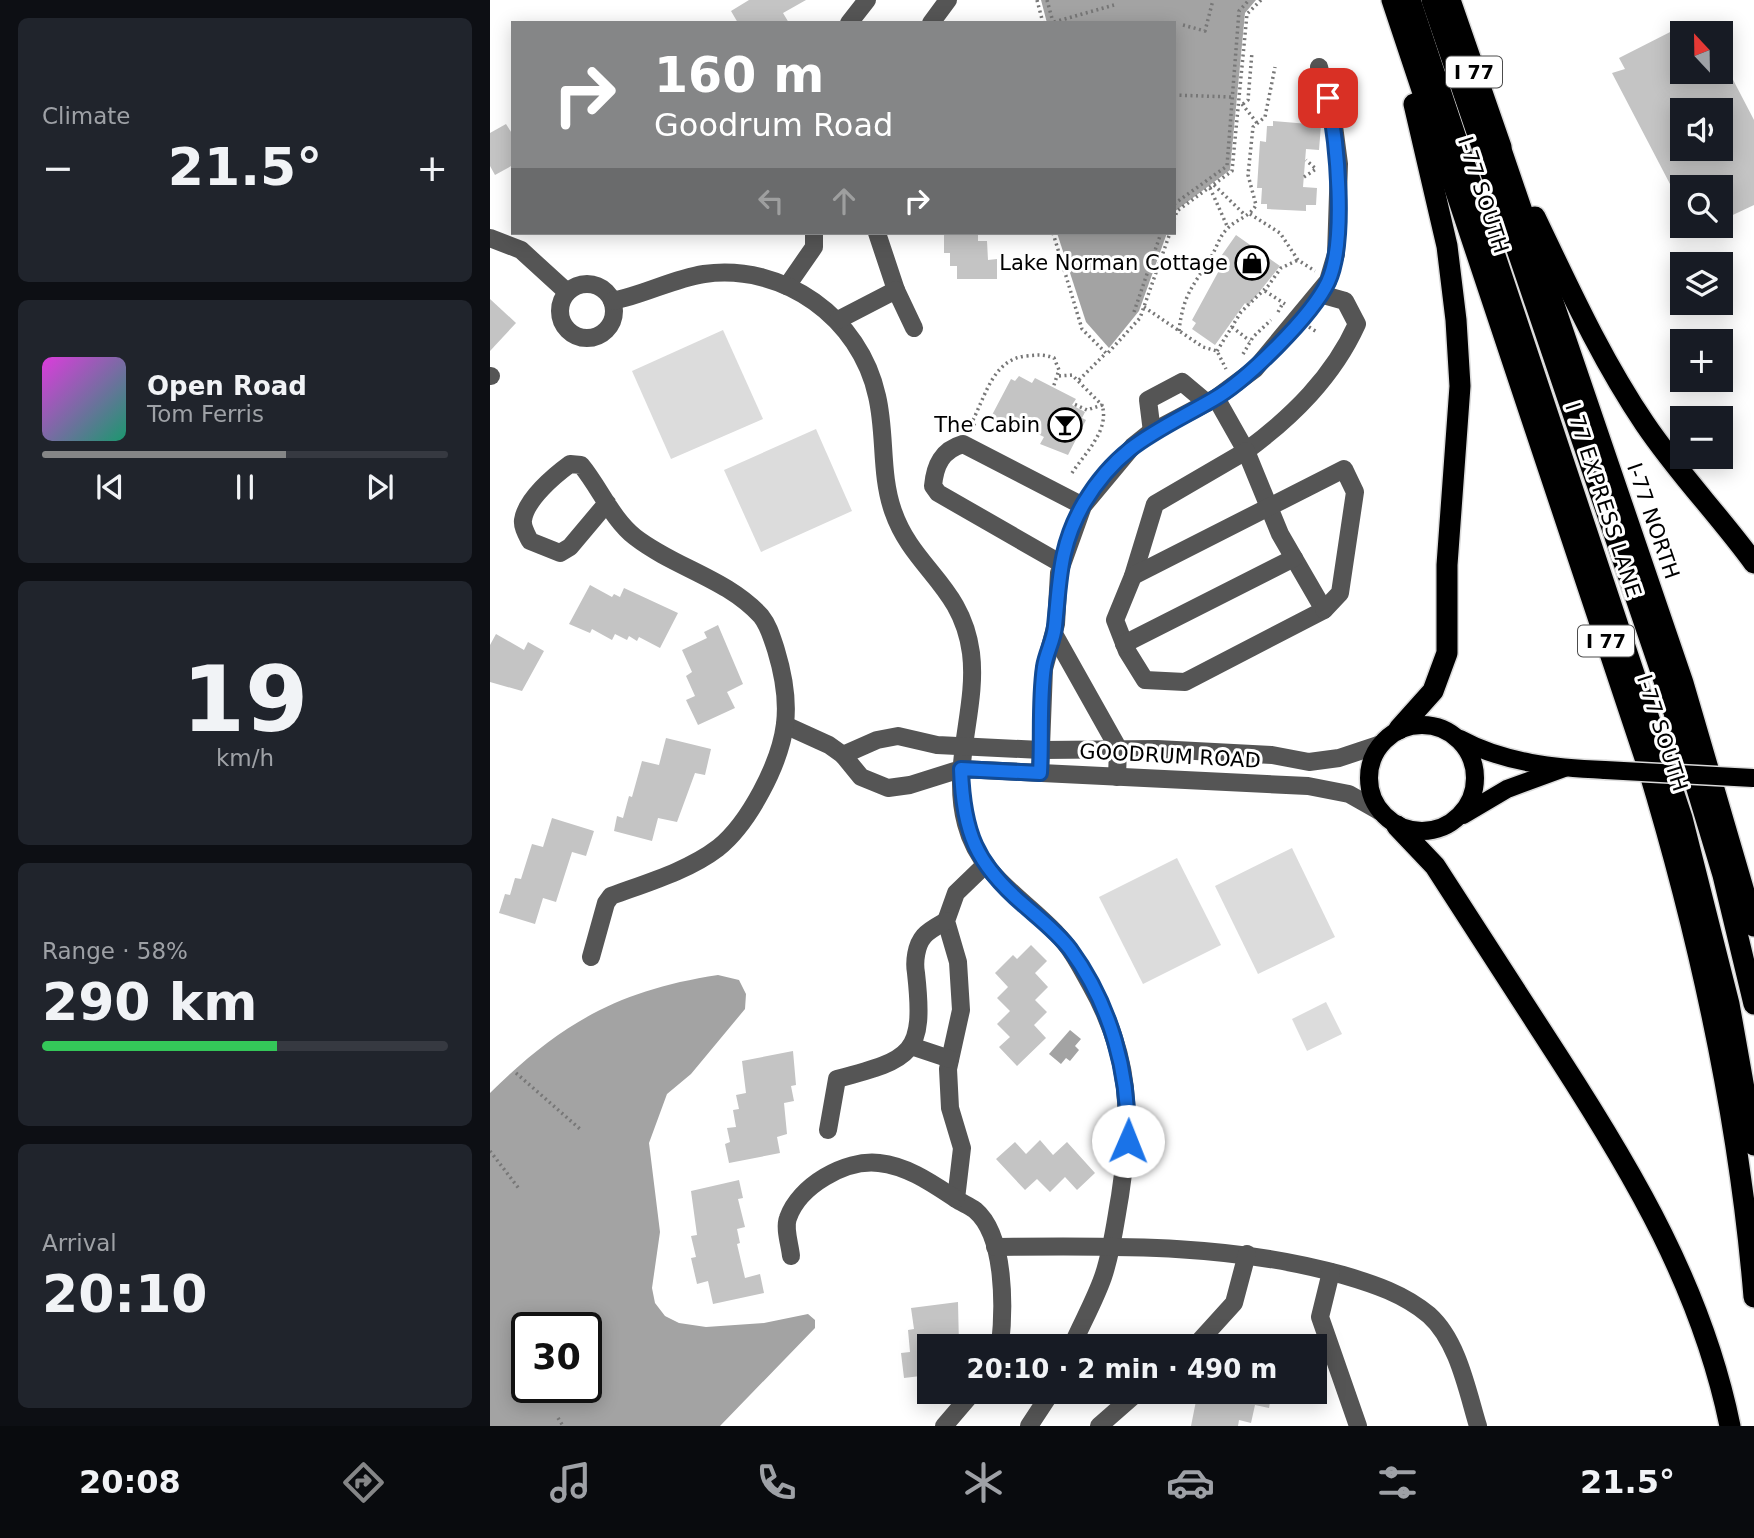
<!DOCTYPE html>
<html lang="en">
<head>
<meta charset="utf-8">
<style>
  body { margin:0; font-family:"DejaVu Sans",sans-serif; background:#20242c; color:#f1f3f6; height:100vh; display:flex; flex-direction:column; font-size:26px; white-space:nowrap }
  * { box-sizing:border-box; margin:0 }
  p { font-size:23px; color:#9ea1a6 }
  .icon { flex:none; width:38px; height:38px; fill:none; stroke:currentColor; stroke-width:2; stroke-linecap:round; stroke-linejoin:round }
  .map { position:relative; flex:1; overflow:hidden }
  .drawer { display:flex; flex-direction:column; gap:18px; padding:18px; background:#0d0f14; width:490px }
  .drawer>* { flex:none }
  .top-card { position:absolute; left:21px; top:21px; width:665px; height:214px; border-radius:0px; box-shadow:0 4px 18px #0003; background:#858687; color:#fff; overflow:hidden }
  .needle { width:46px; rotate:338deg }
  .tools { position:absolute; left:1180px; top:21px; display:grid; gap:14px }
  .tools a { display:grid; place-items:center; width:63px; height:63px; border-radius:0px; background:#171b24; box-shadow:0 4px 18px #0003; font-size:35px }
  .speed { position:absolute; left:21px; top:1312px; display:flex; gap:14px; font-size:35px; font-weight:700; text-align:center }
  .speed>* { display:grid; place-content:center; width:91px; height:91px; border-radius:50%; background:#171b24; box-shadow:0 4px 18px #0003; line-height:1 }
  .speed .limit { border:4px solid #111; border-radius:10px; background:#fff; color:#111 }
  .pin { position:absolute; display:grid; place-items:center; width:60px; height:60px; color:#fff; margin:-30px; border-radius:14px; box-shadow:0 4px 10px #0006 }
  .me { position:absolute; width:77px; margin:-38px; rotate:1deg; stroke-linejoin:round; filter:drop-shadow(0 0 5px #0008) }
  .turn { display:flex; align-items:center; gap:24px; height:147px; padding:0 28px; font-size:32px }
  .turn .icon { width:91px; height:91px; stroke-width:2.5 }
  .turn b { display:block; font-size:49px; line-height:60px }
  .lanes { display:flex; align-items:center; height:66px; padding:0 28px; background:#0003; justify-content:center; gap:35px; direction:ltr }
  .lanes .off { opacity:.35 }
  .big { font-size:52px; font-weight:600; line-height:1.1 }
  .drawer .widget { flex:1; display:flex; flex-direction:column; justify-content:center; gap:10px; min-width:0; padding:0 24px; border-radius:10px; background:#20242c }
  .drawer .dial { align-items:center; gap:0 }
  .dial b { font-size:91px; line-height:1 }
  .song { display:flex; align-items:center; gap:21px }
  .cover { width:84px; height:84px; border-radius:10px; background:linear-gradient(135deg,hsl(300 70% 55%),hsl(160 70% 35%)) }
  .played { height:7px; border-radius:4px; background:linear-gradient(90deg,#858687 60%,#363941 60%) }
  .keys { display:flex; justify-content:space-around; direction:ltr }
  .heat { display:flex; justify-content:space-between; align-items:center; font-size:38px; direction:ltr }
  .charge { height:10px; border-radius:5px; background:linear-gradient(90deg,#34c759 58%,#363941 0) }
  .trip { position:absolute; left:427px; top:1334px; width:410px; height:70px; border-radius:0px; background:#171b24; box-shadow:0 4px 18px #0003; font-weight:600; line-height:70px; text-align:center }
  .tab-bar { display:flex; height:112px; justify-content:space-around; align-items:center; background:#090b0e; color:#9ea1a6 }
  .tab-bar .icon { width:49px; height:49px }
  .tab-bar .active { color:#858687 }
  .tab-bar b { font-size:32px; color:#f1f3f6 }
  main { display:flex; flex:1; min-height:0 }
  .map>svg:first-child { display:block }
</style>
</head>
<body>
<main>
<section class="drawer">
<div class="widget"><p>Climate</p>
<div class="heat"><a>−</a><b class="big">21.5°</b><a>+</a></div>
</div>
<div class="widget">
<div class="song"><i class="cover"></i><div><b>Open Road</b><p>Tom Ferris</p></div></div>
<div class="played"></div>
<div class="keys"><svg class="icon" aria-label="previous" viewBox="0 0 24 24"><path d="M18 5L8 12l10 7zM5 5v14"/></svg><svg class="icon" aria-label="pause" viewBox="0 0 24 24"><path d="M8 5v14M16 5v14"/></svg><svg class="icon" aria-label="next" viewBox="0 0 24 24"><path d="M6 5l10 7-10 7zM19 5v14"/></svg></div>
</div>
<div class="widget dial"><b>19</b><p>km/h</p></div>
<div class="widget"><p>Range · 58%</p><b class="big">290 km</b><div class="charge"></div></div>
<div class="widget"><p>Arrival</p><b class="big">20:10</b></div>
</section>
<div class="map">
<svg width="1264" height="1426" viewBox="0 0 1264 1426">
  <rect width="100%" height="100%" fill="#fff"/>
  <!-- green -->
  <g fill="#dcdcdc">
    <polygon points="233,330 273,419 181,459 142,371"/>
    <polygon points="326,429 362,511 271,552 234,470"/>
    <polygon points="802,848 845,937 768,974 725,886"/>
    <polygon points="687,858 731,945 653,984 609,897"/>
    <polygon points="836,1002 852,1034 817,1051 802,1019"/>
  </g>
  <!-- water -->
  <g fill="#a3a3a3" fill-rule="evenodd">
    <polygon points="551,0 766,0 755,13 740,170 684,212 684,23 557,23"/>
    <polygon points="567,233 677,233 649,311 619,348 596,322"/>
    <path d="M228,975L249,980L256,994L255,1009L201,1074L177,1094L159,1143L170,1232L162,1288L165,1303L175,1316L189,1323L216,1327L274,1323L318,1314L325,1320V1328L230,1426H0V1093C71,1023 129,990 228,975ZM37,1328H96V1388H37Z"/>
    <polygon points="580,1030 591,1039 585,1046 589,1050 580,1061 576,1058 571,1064 559,1054"/>
  </g>
  <!-- building -->
  <g fill="#c4c4c4" fill-rule="evenodd">
    <polygon points="259,0 316,0 293,13 299,23 248,23 241,11"/>
    <path d="M1192,26V72H1239L1264,120V205L1230,221V187H1192V207L1122,73L1135,69L1129,58ZM1192,110H1230V149H1192Z"/>
    <polygon points="783,121 831,125 829,150 816,149 813,187 827,188 826,205 816,205 816,211 777,209 777,204 771,204 772,188 767,188 770,141 776,142 777,126 783,126"/>
    <polygon points="16,124 23,135 23,165 5,175 0,166 0,133"/>
    <polygon points="454,233 488,233 488,241 497,241 498,260 507,259 507,279 467,279 467,266 460,266 460,253 454,253"/>
    <polygon points="746,235 790,266 758,306 755,303 725,345 702,329 706,323 702,320 732,265 727,262"/>
    <polygon points="0,299 26,323 0,351"/>
    <polygon points="529,376 542,383 545,378 586,399 582,405 595,412 592,418 596,420 578,455 550,444 554,437 530,425 527,432 502,415 521,379 525,381"/>
    <polygon points="100,585 122,597 124,594 130,597 134,588 188,613 170,648 149,637 147,641 139,636 137,640 125,634 122,640 102,629 100,633 79,624"/>
    <polygon points="228,625 253,684 237,692 245,708 208,725 196,700 205,696 196,676 202,672 192,650 217,638 214,632"/>
    <polygon points="6,634 34,650 38,642 54,651 32,691 0,682 0,645"/>
    <polygon points="176,738 221,749 215,775 205,773 187,822 168,818 162,841 124,831 127,816 133,818 139,796 142,797 152,761 169,765"/>
    <polygon points="62,818 104,831 96,856 82,852 66,902 53,898 45,924 9,913 15,894 20,895 25,878 31,879 42,844 53,847"/>
    <polygon points="541,945 557,961 545,973 558,987 545,1000 557,1012 544,1025 556,1038 527,1066 509,1047 520,1037 507,1024 520,1011 507,998 518,987 505,973 523,955 527,959"/>
    <polygon points="303,1051 306,1085 301,1086 304,1101 294,1103 297,1134 287,1137 290,1153 239,1163 235,1144 240,1142 237,1128 246,1127 243,1110 249,1109 246,1095 256,1093 252,1061"/>
    <polygon points="550,1140 563,1155 577,1142 605,1173 587,1190 575,1177 560,1192 547,1179 535,1190 506,1159 525,1142 536,1154"/>
    <polygon points="249,1180 253,1198 248,1199 255,1227 247,1229 250,1243 247,1244 255,1278 270,1274 274,1293 223,1304 218,1281 207,1284 201,1258 206,1257 201,1236 207,1235 201,1191"/>
    <polygon points="468,1302 469,1346 439,1346 439,1375 414,1378 411,1353 420,1352 418,1330 424,1329 421,1308"/>
    <polygon points="708,1391 782,1391 779,1408 765,1405 761,1423 749,1420 748,1426 701,1426"/>
  </g>
  <g fill="none" stroke-linecap="round" stroke-linejoin="round">
    <defs>
      <g id="major">
        <circle cx="932" cy="778" r="53"/>
        <path d="M970,739C1014,763 1066,768 1115,770"/>
        <polyline points="973,815 1017,789 1074,768"/>
      </g>
      <g id="highway">
        <path d="M902,0L1157,764C1210,939 1249,1115 1264,1297"/>
        <polyline points="920,0 1192,818 1239,1004 1264,1145"/>
        <polyline points="942,0 1177,689 1233,875 1264,1004"/>
        <polyline points="960,0 1011,147"/>
        <polyline points="1006,135 1193,683 1264,926"/>
        <path d="M1045,217C1079,288 1111,359 1155,424C1188,473 1229,515 1264,563"/>
        <polyline points="909,729 943,691 957,653 957,565 970,386 966,320 957,246 924,104"/>
        <path d="M907,826L945,866C987,930 1028,994 1069,1058C1144,1174 1212,1289 1240,1426"/>
      </g>
    </defs>
    <!-- major casing -->
    <use href="#major" stroke="#dbdbdb" stroke-width="21"/>
    <!-- highway casing -->
    <use href="#highway" stroke="#dbdbdb" stroke-width="24"/>
    <!-- path -->
    <g stroke="#777" stroke-width="3.5" stroke-dasharray="2 3.5" stroke-linecap="butt">
      <polyline points="547,0 553,23"/>
      <polyline points="557,0 563,22"/>
      <polyline points="564,22 624,5"/>
      <polyline points="693,25 715,31 723,0"/>
      <polyline points="684,95 742,97"/>
      <polyline points="752,104 767,123"/>
      <polyline points="753,104 758,100 762,52"/>
      <polyline points="814,177 826,169 816,160"/>
      <polyline points="724,185 755,215"/>
      <polyline points="720,188 738,228"/>
      <polyline points="684,204 737,166 749,11 759,0"/>
      <polyline points="760,214 790,233 808,260 825,271"/>
      <polyline points="684,220 687,211 742,171 757,14 771,0"/>
      <polyline points="563,233 592,329 617,354 650,318 680,233"/>
      <polyline points="775,291 795,304"/>
      <polyline points="654,307 713,347 727,351 736,369"/>
      <polyline points="644,312 671,233"/>
      <polyline points="788,312 793,303"/>
      <polyline points="742,327 760,341"/>
      <polyline points="819,327 827,332"/>
      <path d="M689,331C693,294 703,287 721,257C727,247 729,237 737,229C746,219 760,217 766,205L758,175L763,127L775,117L785,67"/>
      <polyline points="727,351 751,312 778,286 791,268 808,260"/>
      <polyline points="753,354 763,337 781,320"/>
      <polyline points="569,376 582,375 612,405 597,410 584,404"/>
      <polyline points="589,380 616,353"/>
      <path d="M483,420C496,394 504,359 536,356C546,355 554,354 564,358L569,370L563,388"/>
      <polyline points="481,430 486,421"/>
      <path d="M582,473C595,453 620,430 612,405"/>
      <polyline points="26,1073 90,1129"/>
      <polyline points="0,1151 30,1190"/>
      <polyline points="68,1418 73,1426"/>
    </g>
    <!-- minor -->
    <g stroke="#555" stroke-width="18">
      <polyline points="359,23 377,0"/>
      <polyline points="441,23 458,0"/>
      <polyline points="387,233 406,290"/>
      <polyline points="0,238 31,250 77,292"/>
      <circle cx="97" cy="311" r="27"/>
      <polyline points="297,286 324,247 324,233"/>
      <path d="M122,301C154,295 182,279 214,274C294,263 370,318 387,396C396,434 390,474 403,511C423,569 472,585 481,653C488,709 460,765 476,824C489,875 532,897 566,933C581,948 590,966 600,984C641,1056 642,1117 630,1196C625,1224 622,1251 613,1277C605,1300 592,1323 582,1346"/>
      <polyline points="348,320 406,290 424,328"/>
      <polyline points="0,376 1,376"/>
      <path d="M726,398L756,451C802,417 843,377 867,324L855,301L830,294"/>
      <polyline points="662,432 658,400 692,382 717,403"/>
      <polygon points="756,451 790,534 834,610 695,682 655,680 637,651 625,620 643,576 665,504"/>
      <path d="M570,563L448,493L443,486C445,465 452,450 473,444L593,506"/>
      <polyline points="643,576 854,469 865,492 850,593 834,610"/>
      <polyline points="564,634 628,748 627,777"/>
      <polyline points="634,644 804,558"/>
      <polyline points="295,725 339,745 353,755 371,777 398,788 420,785 471,769 818,786 859,794 889,811"/>
      <polyline points="353,755 387,740 408,736 447,745 551,750 667,749 782,755 819,762 849,758 891,744"/>
      <polyline points="550,773 554,669 566,624 569,573 593,506 643,446 658,434 726,398 765,369 838,281 846,254 849,164 844,126 829,67"/>
      <path d="M495,865L466,893L456,921L468,962L471,1010L458,1069L460,1108L472,1148L466,1199C472,1203 480,1206 485,1210C516,1236 514,1310 510,1346"/>
      <path d="M101,957L116,903L121,896C156,883 198,871 228,848C259,823 290,764 295,724C298,699 293,673 286,650C282,638 279,626 271,616C236,578 185,568 145,537C122,519 110,488 91,465L80,464C65,475 36,499 33,520C32,527 37,535 40,541L70,553L80,547L117,503"/>
      <polyline points="421,1046 460,1059"/>
      <path d="M338,1130L347,1079C423,1059 435,1054 426,973C424,962 426,945 434,936C439,930 449,925 456,921"/>
      <path d="M505,1247C622,1246 740,1243 853,1275C884,1284 914,1294 939,1315C968,1341 977,1390 988,1426"/>
      <path d="M301,1256C300,1245 294,1228 298,1218C309,1186 355,1159 389,1163C418,1166 443,1184 466,1199"/>
      <polyline points="841,1272 830,1317 868,1426"/>
      <polyline points="705,1346 744,1303 757,1254"/>
      <polyline points="454,1426 484,1391"/>
      <polyline points="539,1426 562,1391"/>
      <polyline points="609,1426 649,1391"/>
    </g>
    <!-- major -->
    <use href="#major" stroke="#000" stroke-width="18"/>
    <!-- highway -->
    <use href="#highway" stroke="#000" stroke-width="21"/>
    <defs>
      <polyline id="major-bridge" points="1115,770 1263,778"/>
    </defs>
    <!-- major-bridge casing -->
    <use href="#major-bridge" stroke="#dbdbdb" stroke-width="21" stroke-linecap="butt"/>
    <!-- major-bridge -->
    <use href="#major-bridge" stroke="#000" stroke-width="18"/>
  </g>
  <g fill="none" stroke-linecap="round" stroke-linejoin="round">
    <defs>
      <path id="route" d="M638,1141C639,1073 621,1005 580,949C567,932 550,919 534,905C486,864 473,832 471,769L550,773C552,738 549,701 554,667C556,653 564,640 565,626C570,580 569,546 594,503C629,444 669,431 724,399C757,380 822,316 838,282C857,241 847,141 838,98"/>
    </defs>
    <!-- route casing -->
    <use href="#route" stroke="#114b97" stroke-width="18"/>
    <!-- route -->
    <use href="#route" stroke="#1a73e8" stroke-width="12"/>
  </g>
  <!-- icons -->
  <defs>
    <symbol id="shop-ring" viewBox="-11 -11 22 22"><circle r="9.5" fill="#fff" stroke="#000" stroke-width="1.5"/><path d="M-5-2.5h2.3a2.7 3.5 0 0 1 5.4 0H5L5.5 6h-11ZM-1.5-2.5h3a1.5 2.3 0 0 0-3 0Z" fill="#000"/></symbol>
    <symbol id="bar-ring" viewBox="-11 -11 22 22"><circle r="9.5" fill="#fff" stroke="#000" stroke-width="1.5"/><path d="M-6-5H6L.8 .8V4.5H3.5V6h-7V4.5H-.8V.8Z" fill="#000"/></symbol>
  </defs>
  <g fill-rule="evenodd">
    <use href="#shop-ring" x="743" y="244" width="38" height="38"/>
    <use href="#bar-ring" x="556" y="406" width="38" height="38"/>
  </g>
  <g text-anchor="middle" stroke-width="6" stroke-linejoin="round" paint-order="stroke">
    <!-- shield labels -->
    <g fill="#fff" stroke="#4c4c4c" stroke-width="2">
      <rect x="956" y="56.5" width="56" height="31" rx="5"/>
      <rect x="1088" y="625.5" width="56" height="31" rx="5"/>
    </g>
    <g font-size="19" font-weight="bold" fill="#000">
      <text x="984" y="79">I 77</text>
      <text x="1116" y="648">I 77</text>
    </g>
    <!-- street labels -->
    <g font-size="21" fill="#000" stroke="#fff">
      <text transform="translate(993 195) rotate(72)" y="7">I-77 SOUTH</text>
      <text transform="translate(1113 500) rotate(72)" y="7">I 77 EXPRESS LANE</text>
      <text transform="translate(1163 521) rotate(71)" y="7">I-77 NORTH</text>
      <text transform="translate(1172 733) rotate(72)" y="7">I-77 SOUTH</text>
      <text transform="translate(680 756) rotate(3)" y="7">GOODRUM ROAD</text>
    </g>
    <!-- poi labels -->
    <g font-size="21" fill="#000" stroke="#fff" text-anchor="end">
      <text x="738" y="270">Lake Norman Cottage</text>
      <text x="550" y="432">The Cabin</text>
    </g>
  </g>
</svg>
<div class="tools">
<a><svg class="needle" viewBox="-14 -14 28 28"><path d="M0-13l5 13h-10z" fill="#e53935"/><path d="M0 13l5-13h-10z" fill="#9ea1a6"/></svg></a>
<a><svg class="icon" aria-label="sound" viewBox="0 0 24 24"><path d="M4 9h4l5-4v14l-5-4H4zM17 9q2 3 0 6"/></svg></a>
<a><svg class="icon" aria-label="search" viewBox="0 0 24 24"><circle cx="10" cy="10" r="6"/><path d="M15 15l6 6"/></svg></a>
<a><svg class="icon" aria-label="layers" viewBox="0 0 24 24"><path d="M12 4l9 5-9 5-9-5zM3 14l9 5 9-5"/></svg></a>
<a>+</a>
<a>−</a>
</div>
<div class="speed"><div class="limit">30</div></div>
<div class="pin" style="left:838px;top:98px;background:#d93025"><svg class="icon" aria-label="arrive" viewBox="0 0 24 24"><path d="M6 21V4h12l-3 4 3 4H6"/></svg></div>
<svg class="me" style="left:638px;top:1141px" viewBox="-20 -20 40 40"><circle r="19" fill="#fff"/><path d="M0-13L10 11 0 6-10 11z" fill="#1a73e8"/></svg>
<div class="trip">20:10 · 2 min · 490 m</div>
<div class="top-card">
<div class="turn"><svg class="icon" aria-label="right" viewBox="0 0 24 24"><path d="M7 20v-9h11M14 6l5 5-5 5"/></svg><div><b>160 m</b>Goodrum Road</div></div>
<div class="lanes"><svg class="icon off" aria-label="left" viewBox="0 0 24 24"><path d="M17 20v-9H6M10 6l-5 5 5 5"/></svg><svg class="icon off" aria-label="ahead" viewBox="0 0 24 24"><path d="M12 20V5M6 11l6-6 6 6"/></svg><svg class="icon" aria-label="right" viewBox="0 0 24 24"><path d="M7 20v-9h11M14 6l5 5-5 5"/></svg></div>
</div>
</div>
</main>
<nav class="tab-bar">
<b>20:08</b>
<svg class="icon active" aria-label="directions" viewBox="0 0 24 24"><path d="M12 3l9 9-9 9-9-9zM9 14v-3h6M13 9l2 2-2 2"/></svg>
<svg class="icon" aria-label="music" viewBox="0 0 24 24"><path d="M9 18V5l10-2v13"/><circle cx="6" cy="18" r="3"/><circle cx="16" cy="16" r="3"/></svg>
<svg class="icon" aria-label="phone" viewBox="0 0 24 24"><path d="M5 4h4l2 5-3 2q2 4 5 5l2-3 5 2v4C11 20 4 13 5 4z"/></svg>
<svg class="icon" aria-label="climate" viewBox="0 0 24 24"><path d="M12 3v18M4 7l16 10M4 17L20 7"/></svg>
<svg class="icon" aria-label="car" viewBox="0 0 24 24"><path d="M5 17H2v-5l4-1 3-4h7l3 4 3 1v5h-3M9 17h6M6 11h13"/><circle cx="7" cy="17" r="2"/><circle cx="17" cy="17" r="2"/></svg>
<svg class="icon" aria-label="filters" viewBox="0 0 24 24"><path d="M4 7h16M4 17h16"/><circle cx="9" cy="7" r="2"/><circle cx="15" cy="17" r="2"/></svg>
<b>21.5°</b>
</nav>
</body>
</html>
